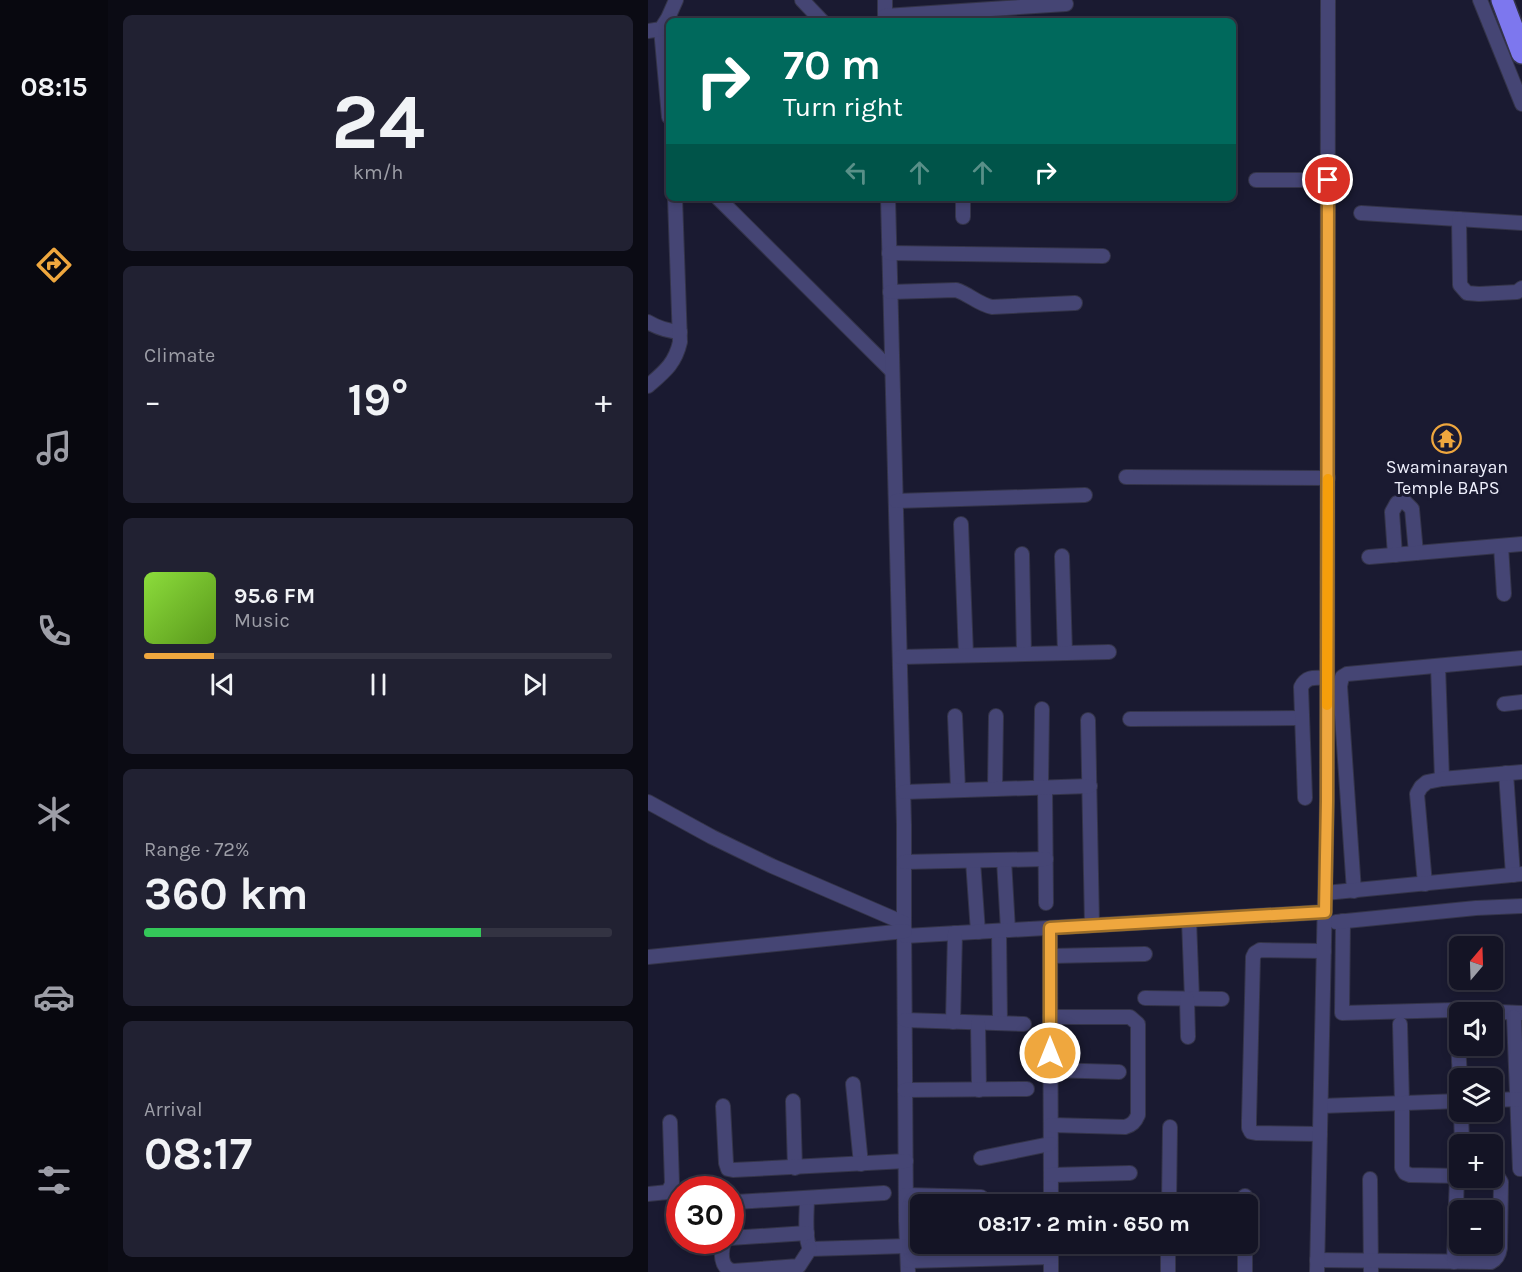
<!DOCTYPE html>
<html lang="en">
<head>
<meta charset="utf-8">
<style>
  body { margin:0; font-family:Karla,sans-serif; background:#212132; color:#f1f3f6; height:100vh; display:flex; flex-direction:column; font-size:22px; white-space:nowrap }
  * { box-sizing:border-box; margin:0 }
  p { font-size:20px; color:#9d9ea7 }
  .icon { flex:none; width:33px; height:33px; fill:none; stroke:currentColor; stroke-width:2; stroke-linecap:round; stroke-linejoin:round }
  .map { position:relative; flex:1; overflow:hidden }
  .panel { display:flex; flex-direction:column; gap:15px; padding:15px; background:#0b0b14; width:540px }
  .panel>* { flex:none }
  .hud { position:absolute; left:18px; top:18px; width:570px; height:183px; border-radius:9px; box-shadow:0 3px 9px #0003,0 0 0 2px #333342; background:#00695c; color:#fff; overflow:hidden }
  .needle { width:39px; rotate:19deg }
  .tools { position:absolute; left:801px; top:936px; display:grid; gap:12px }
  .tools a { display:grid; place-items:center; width:54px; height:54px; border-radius:9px; background:#141425; box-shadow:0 3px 9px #0003,0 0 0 2px #333342; font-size:30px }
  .speed { position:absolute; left:18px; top:1176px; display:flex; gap:12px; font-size:30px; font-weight:700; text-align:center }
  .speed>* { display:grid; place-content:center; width:78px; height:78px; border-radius:50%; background:#141425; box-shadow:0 3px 9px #0003,0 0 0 2px #333342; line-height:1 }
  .speed .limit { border:9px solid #d22; background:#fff; color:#111 }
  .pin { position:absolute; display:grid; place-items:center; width:51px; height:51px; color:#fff; margin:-26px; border:3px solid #fff; border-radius:50%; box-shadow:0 2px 6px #0007 }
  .me { position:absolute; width:66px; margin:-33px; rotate:0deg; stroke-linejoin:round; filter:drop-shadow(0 0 4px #0008) }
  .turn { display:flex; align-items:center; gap:21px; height:126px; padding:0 18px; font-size:27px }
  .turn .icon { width:78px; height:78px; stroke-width:2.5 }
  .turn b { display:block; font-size:42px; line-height:51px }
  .lanes { display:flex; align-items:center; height:57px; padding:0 18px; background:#0003; justify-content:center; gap:30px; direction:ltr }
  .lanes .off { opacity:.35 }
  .big { font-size:45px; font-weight:700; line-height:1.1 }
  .panel .widget { flex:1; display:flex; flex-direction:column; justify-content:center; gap:9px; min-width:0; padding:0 21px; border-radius:9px; background:#212132 }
  .panel .dial { align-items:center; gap:0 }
  .dial b { font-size:78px; line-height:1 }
  .song { display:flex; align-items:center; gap:18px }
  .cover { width:72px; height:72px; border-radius:9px; background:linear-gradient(135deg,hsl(90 70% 55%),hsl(90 70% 35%)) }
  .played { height:6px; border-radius:3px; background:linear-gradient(90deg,#efa73e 15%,#333342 15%) }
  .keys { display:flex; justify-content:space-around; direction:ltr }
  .heat { display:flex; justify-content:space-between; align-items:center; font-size:33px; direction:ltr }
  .charge { height:9px; border-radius:4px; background:linear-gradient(90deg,#34c759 72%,#333342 0) }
  .trip { position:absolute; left:262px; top:1194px; width:348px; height:60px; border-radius:9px; background:#141425; box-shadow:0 3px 9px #0003,0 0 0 2px #333342; font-weight:700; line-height:60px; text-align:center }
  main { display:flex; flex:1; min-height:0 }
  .menu { display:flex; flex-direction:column; width:108px; justify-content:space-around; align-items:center; background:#08080f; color:#9d9ea7 }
  .menu .icon { width:42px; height:42px }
  .menu .on { color:#efa73e }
  .menu b { font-size:27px; color:#f1f3f6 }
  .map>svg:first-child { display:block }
</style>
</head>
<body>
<main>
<nav class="menu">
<b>08:15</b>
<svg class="icon on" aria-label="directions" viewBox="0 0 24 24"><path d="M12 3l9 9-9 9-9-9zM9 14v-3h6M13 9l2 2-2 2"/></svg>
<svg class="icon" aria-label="music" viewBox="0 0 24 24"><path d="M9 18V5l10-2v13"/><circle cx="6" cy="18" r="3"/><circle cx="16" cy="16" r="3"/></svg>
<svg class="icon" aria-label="phone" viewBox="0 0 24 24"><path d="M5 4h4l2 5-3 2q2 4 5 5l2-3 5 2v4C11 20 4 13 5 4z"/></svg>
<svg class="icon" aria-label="climate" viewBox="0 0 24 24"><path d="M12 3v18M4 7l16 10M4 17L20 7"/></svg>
<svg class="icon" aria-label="car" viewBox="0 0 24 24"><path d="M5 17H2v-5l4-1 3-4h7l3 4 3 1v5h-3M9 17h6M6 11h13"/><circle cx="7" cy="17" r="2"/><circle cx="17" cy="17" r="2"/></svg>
<svg class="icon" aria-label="filters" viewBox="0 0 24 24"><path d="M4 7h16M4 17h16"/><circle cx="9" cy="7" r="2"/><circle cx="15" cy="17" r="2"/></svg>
</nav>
<section class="panel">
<div class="widget dial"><b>24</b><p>km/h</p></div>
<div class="widget"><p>Climate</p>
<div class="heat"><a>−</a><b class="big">19°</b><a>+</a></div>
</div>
<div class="widget">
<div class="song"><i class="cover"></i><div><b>95.6 FM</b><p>Music</p></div></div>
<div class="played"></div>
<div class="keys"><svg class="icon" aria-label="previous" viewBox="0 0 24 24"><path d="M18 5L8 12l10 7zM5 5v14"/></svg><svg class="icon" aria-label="pause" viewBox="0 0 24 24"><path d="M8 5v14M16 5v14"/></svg><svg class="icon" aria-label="next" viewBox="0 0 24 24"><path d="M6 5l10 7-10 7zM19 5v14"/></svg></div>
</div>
<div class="widget"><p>Range · 72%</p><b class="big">360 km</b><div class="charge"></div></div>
<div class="widget"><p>Arrival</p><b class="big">08:17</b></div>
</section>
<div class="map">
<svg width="874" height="1272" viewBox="0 0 874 1272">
  <rect width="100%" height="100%" fill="#1a1a31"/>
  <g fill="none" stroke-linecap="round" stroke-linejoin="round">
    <defs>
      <g id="minor">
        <polyline points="154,0 174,21"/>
        <polyline points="237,0 237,21"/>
        <polyline points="832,0 874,104"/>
        <polyline points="237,16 418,4"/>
        <polyline points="13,29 21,117"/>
        <polyline points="0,31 13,29 20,18 28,0"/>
        <polyline points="608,180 680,180"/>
        <polyline points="70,198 244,371"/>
        <polyline points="240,198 256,825 256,916 258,1221 260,1272"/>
        <polyline points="315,198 315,217"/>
        <polyline points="713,213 874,223"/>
        <polyline points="811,219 812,285 819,293 831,294 869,292 874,288"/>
        <polyline points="241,253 455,256"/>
        <path d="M242,292L308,290C321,294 330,304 344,307L427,303"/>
        <path d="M0,322C10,328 20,331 32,332"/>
        <path d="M0,386C16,372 27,364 32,342L27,198"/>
        <polyline points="478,477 680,478"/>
        <polyline points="248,501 437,495"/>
        <polyline points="313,524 318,655"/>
        <polyline points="853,546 856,594"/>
        <polyline points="374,554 376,654"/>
        <polyline points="747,555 744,512 749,503 757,502 764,509 768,553"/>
        <polyline points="414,556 417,653"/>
        <polyline points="721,557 874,544"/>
        <polyline points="252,657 461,652"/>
        <polyline points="790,666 794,779"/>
        <polyline points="856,704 874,702"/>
        <polyline points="307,716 310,790"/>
        <polyline points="482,719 654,718"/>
        <polyline points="440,720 444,925"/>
        <polyline points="858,773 865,875"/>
        <polyline points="393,787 394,709"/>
        <polyline points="397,787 398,903"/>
        <polyline points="347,789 348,716"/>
        <polyline points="256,792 442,786"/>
        <path d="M657,798L653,687C659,675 668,678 679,678"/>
        <polyline points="0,802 64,837 124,866 256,923"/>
        <polyline points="356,860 360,930"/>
        <polyline points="325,861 330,932"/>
        <polyline points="256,862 398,859"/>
        <polyline points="777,884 769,794 773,787 779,782 794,779 874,772"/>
        <polyline points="706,891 692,686 694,677 699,674 874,658"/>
        <polyline points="677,893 874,874"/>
        <polyline points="541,920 544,999"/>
        <polyline points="695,921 694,1013 806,1010 874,1013"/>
        <polyline points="688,922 828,908 874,906"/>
        <polyline points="402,928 403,1204"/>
        <polyline points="351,931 352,1023"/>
        <polyline points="257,936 677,912"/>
        <polyline points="402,956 497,954"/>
        <polyline points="0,957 257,931"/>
        <polyline points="497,998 574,999"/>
        <polyline points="539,999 540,1037"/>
        <path d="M402,1017H482L490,1024V1115C487,1122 484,1125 477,1127L403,1125"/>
        <polyline points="866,1017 872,1169"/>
        <polyline points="257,1020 376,1024"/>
        <polyline points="305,1022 307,933"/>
        <polyline points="809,1022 812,1080"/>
        <polyline points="330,1023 331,1090"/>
        <polyline points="752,1024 754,1103 754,1168 757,1173 762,1175 812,1176"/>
        <polyline points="402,1070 471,1072"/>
        <polyline points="205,1084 213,1164"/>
        <polyline points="257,1090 379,1089"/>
        <polyline points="844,1100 874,1099"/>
        <polyline points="145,1101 147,1168"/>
        <polyline points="75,1106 78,1163 80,1169 85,1170 258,1161"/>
        <polyline points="673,1106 812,1101"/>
        <polyline points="813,1112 814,1144"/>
        <polyline points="672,1134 608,1133 603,1132 601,1128 601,1120 605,957 607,953 612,950 676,951"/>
        <polyline points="333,1158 402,1144"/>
        <polyline points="403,1175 482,1173"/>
        <polyline points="722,1179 723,1272"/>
        <polyline points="0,1194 20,1192 24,1184 22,1122"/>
        <polyline points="258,1195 333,1197"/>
        <polyline points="597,1196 597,1204"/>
        <path d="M159,1198C159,1212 156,1237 162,1249L259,1246"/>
        <polyline points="88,1202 236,1193"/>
        <polyline points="521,1204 522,1127"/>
        <polyline points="82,1238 159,1233"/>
        <path d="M77,1240C72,1251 72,1270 86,1271L151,1266L162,1249"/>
        <polyline points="403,1244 403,1272"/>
        <polyline points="597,1244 597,1272"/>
        <path d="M669,1260L843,1262C849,1259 851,1255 852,1248L853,1182L850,1177L844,1176"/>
        <polyline points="260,1261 403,1257"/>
        <polyline points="806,1262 809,1176"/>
        <polyline points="520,1272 520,1244"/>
        <polyline points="669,1272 679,801 680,0"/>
      </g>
      <polyline id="highway" points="854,0 874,53"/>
    </defs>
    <!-- minor casing -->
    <use href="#minor" stroke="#343449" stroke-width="16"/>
    <!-- highway casing -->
    <use href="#highway" stroke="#343449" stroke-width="24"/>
    <!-- minor -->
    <use href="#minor" stroke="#454574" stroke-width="14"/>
    <!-- highway -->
    <use href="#highway" stroke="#7d77ee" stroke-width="21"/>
  </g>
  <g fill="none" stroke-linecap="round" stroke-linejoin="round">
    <defs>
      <polyline id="route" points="402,1053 402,928 677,912 679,801 680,180"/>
    </defs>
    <!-- route casing -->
    <use href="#route" stroke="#9b6d28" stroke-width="15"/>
    <!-- route -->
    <use href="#route" stroke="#efa73e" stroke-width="10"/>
    <!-- slow -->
    <polyline stroke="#f59e0b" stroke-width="10" points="679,705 680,479"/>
  </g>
  <!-- icons -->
  <defs>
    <symbol id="temple-ring" viewBox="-11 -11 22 22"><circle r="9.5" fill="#1a1a31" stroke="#efa73e" stroke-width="1.5"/><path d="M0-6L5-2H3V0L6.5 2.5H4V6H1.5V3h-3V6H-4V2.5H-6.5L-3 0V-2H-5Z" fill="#efa73e"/></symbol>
  </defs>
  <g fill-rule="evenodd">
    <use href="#temple-ring" x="782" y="422" width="33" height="33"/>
  </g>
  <g text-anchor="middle" stroke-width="6" stroke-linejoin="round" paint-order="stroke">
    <!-- poi labels -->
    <g font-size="18" fill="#eff0fd" stroke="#1a1a31">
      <text x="799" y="473">Swaminarayan<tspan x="799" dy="21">Temple BAPS</tspan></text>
    </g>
  </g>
</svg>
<div class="tools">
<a><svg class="needle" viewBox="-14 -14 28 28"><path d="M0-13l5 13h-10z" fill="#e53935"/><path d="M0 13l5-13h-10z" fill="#9d9ea7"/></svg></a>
<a><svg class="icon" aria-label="sound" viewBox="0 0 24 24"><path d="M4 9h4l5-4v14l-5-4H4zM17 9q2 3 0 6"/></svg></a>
<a><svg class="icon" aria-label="layers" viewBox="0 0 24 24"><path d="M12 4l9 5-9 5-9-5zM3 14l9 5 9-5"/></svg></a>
<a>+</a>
<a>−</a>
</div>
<div class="speed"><div class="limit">30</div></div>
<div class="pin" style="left:680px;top:180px;background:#d93025"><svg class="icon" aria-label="arrive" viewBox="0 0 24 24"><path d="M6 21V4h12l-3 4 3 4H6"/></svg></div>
<svg class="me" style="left:402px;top:1053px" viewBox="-20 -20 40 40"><circle r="17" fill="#efa73e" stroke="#fff" stroke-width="3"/><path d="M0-11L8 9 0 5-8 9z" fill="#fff"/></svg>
<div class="trip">08:17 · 2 min · 650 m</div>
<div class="hud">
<div class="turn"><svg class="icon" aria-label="right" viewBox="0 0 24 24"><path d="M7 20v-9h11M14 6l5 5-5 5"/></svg><div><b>70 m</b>Turn right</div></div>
<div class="lanes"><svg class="icon off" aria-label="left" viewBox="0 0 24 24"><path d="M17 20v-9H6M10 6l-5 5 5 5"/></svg><svg class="icon off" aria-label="ahead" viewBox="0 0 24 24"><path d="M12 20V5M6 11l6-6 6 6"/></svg><svg class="icon off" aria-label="ahead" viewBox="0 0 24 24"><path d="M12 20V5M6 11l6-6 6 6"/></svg><svg class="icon" aria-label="right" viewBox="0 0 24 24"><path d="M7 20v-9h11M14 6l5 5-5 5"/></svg></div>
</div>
</div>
</main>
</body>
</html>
